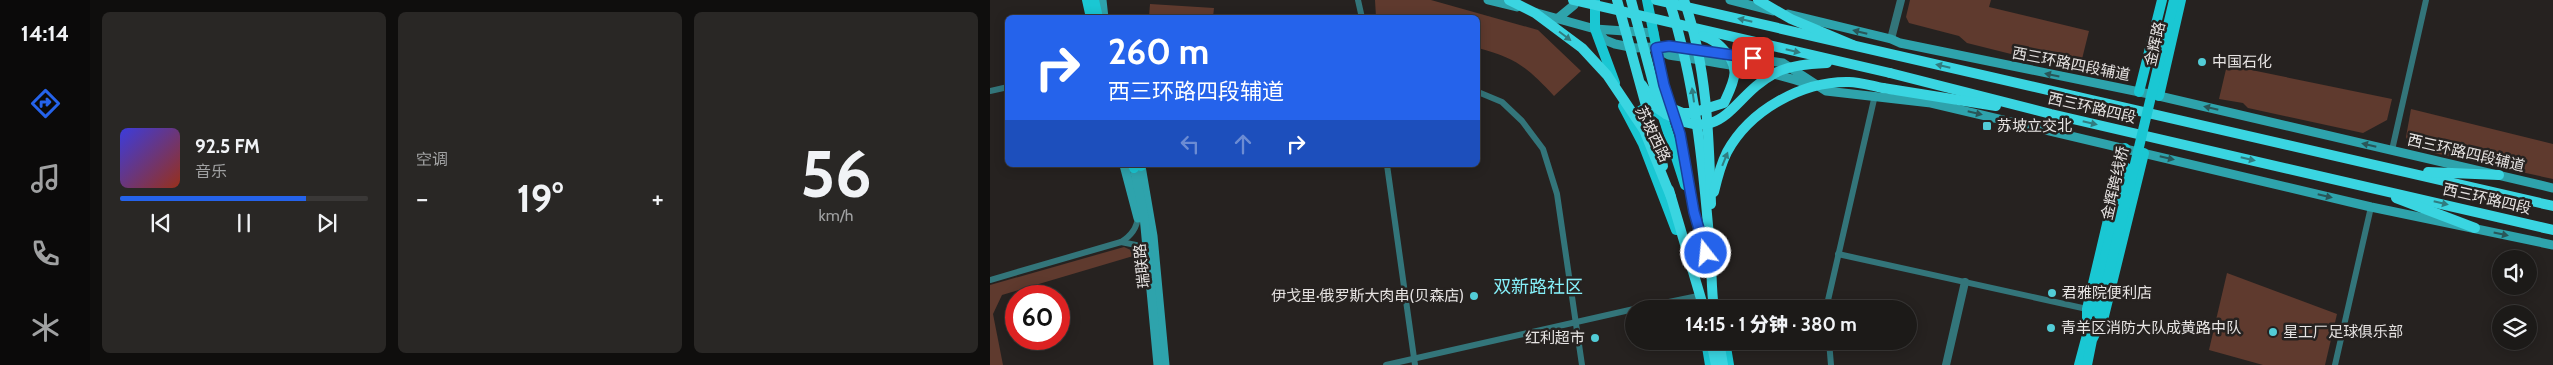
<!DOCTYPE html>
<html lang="zh">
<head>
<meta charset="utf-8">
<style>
  body { margin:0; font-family:Cabin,"Noto Sans SC",sans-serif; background:#292725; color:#f1f3f6; height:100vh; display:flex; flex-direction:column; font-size:19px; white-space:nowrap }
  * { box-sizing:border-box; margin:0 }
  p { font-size:16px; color:#a0a1a2 }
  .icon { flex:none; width:28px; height:28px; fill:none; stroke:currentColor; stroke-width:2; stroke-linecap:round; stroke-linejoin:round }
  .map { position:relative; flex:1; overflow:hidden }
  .panel { display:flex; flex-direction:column; gap:12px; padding:12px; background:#0f0e0d; width:900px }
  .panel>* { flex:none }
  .banner { position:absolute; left:15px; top:15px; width:475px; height:152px; border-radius:8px; box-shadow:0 2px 12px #0003,0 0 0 1px #3a3837; background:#2563eb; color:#fff; overflow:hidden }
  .tools { position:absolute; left:1502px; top:250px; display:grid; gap:10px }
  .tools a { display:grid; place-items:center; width:45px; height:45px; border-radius:50%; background:#1c1a18; box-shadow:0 2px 12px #0003,0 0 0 1px #3a3837; font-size:25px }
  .speed { position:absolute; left:15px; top:285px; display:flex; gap:10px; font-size:25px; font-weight:700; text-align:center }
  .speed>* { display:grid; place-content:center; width:65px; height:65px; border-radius:50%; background:#1c1a18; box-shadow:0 2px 12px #0003,0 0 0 1px #3a3837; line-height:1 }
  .speed .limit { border:8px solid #d22; background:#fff; color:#111 }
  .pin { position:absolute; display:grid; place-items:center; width:42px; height:42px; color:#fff; margin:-21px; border-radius:10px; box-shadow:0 2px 8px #0006 }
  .me { position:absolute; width:55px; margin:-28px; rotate:344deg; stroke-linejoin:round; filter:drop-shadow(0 0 4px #0008) }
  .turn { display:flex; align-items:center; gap:18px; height:105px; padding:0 20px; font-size:22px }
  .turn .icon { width:65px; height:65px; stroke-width:2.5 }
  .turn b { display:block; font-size:35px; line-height:42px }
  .lanes { display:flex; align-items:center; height:48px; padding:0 20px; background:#0003; justify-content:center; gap:25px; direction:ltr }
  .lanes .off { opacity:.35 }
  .big { font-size:38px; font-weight:800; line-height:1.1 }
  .panel .tile { flex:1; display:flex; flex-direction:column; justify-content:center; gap:8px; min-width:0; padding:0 18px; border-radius:8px; background:#292725 }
  .panel .dial { align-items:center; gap:0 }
  .dial b { font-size:65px; line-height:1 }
  .song { display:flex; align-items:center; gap:15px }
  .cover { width:60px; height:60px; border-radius:8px; background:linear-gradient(135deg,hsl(240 70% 55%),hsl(10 70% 35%)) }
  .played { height:5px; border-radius:2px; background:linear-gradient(90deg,#2563eb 75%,#3a3837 75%) }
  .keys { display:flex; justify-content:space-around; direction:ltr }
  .heat { display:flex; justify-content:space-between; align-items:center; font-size:28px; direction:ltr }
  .panel .tiles { flex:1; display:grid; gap:12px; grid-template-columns:repeat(3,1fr) }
  .trip { position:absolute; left:635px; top:300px; width:292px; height:50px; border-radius:25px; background:#1c1a18; box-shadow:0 2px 12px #0003,0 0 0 1px #3a3837; font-weight:800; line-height:50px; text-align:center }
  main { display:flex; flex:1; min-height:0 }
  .dock { display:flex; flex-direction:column; width:90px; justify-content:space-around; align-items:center; background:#0b0a0a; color:#a0a1a2 }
  .dock .icon { width:35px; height:35px }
  .dock .selected { color:#2563eb }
  .dock b { font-size:22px; color:#f1f3f6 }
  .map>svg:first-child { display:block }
</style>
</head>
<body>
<main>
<nav class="dock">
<b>14:14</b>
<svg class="icon selected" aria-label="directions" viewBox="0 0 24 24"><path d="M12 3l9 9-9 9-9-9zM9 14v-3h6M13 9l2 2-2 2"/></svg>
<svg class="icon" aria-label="music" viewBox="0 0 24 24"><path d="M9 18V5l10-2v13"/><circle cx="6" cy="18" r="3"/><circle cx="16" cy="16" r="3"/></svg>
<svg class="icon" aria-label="phone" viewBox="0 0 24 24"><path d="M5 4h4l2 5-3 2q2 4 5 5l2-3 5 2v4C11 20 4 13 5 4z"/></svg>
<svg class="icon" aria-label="climate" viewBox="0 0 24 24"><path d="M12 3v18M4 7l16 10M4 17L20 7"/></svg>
</nav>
<section class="panel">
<div class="tiles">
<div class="tile">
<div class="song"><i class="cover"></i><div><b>92.5 FM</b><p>音乐</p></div></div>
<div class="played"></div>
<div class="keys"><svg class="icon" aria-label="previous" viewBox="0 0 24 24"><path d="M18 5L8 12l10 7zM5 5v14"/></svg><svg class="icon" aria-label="pause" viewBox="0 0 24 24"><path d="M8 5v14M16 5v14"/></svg><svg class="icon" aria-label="next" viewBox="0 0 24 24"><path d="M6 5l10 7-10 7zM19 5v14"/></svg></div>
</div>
<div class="tile"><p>空调</p>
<div class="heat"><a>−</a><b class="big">19°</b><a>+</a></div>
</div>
<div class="tile dial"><b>56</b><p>km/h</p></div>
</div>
</section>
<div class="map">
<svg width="1563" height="365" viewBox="0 0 1563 365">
  <rect width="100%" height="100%" fill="#262220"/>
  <!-- green -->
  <g fill="#5f3a2e">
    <path d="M385,0H441L548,30L591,71L564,96C537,67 526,58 488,48V18L386,17Z"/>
    <polygon points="920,0 1001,0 999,7 1099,31 1089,71 977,43 969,36 919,23 916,17"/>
    <polygon points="160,4 224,8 223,17 159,17"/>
    <polygon points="1237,65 1402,99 1397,120 1373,133 1258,108 1253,103 1229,99"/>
    <polygon points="1421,109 1563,144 1563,179 1421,148 1416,137"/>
    <polygon points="134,247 150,254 12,295 3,314 13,365 0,365 0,285"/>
    <polygon points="1237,273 1347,314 1335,365 1273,365 1219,350"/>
  </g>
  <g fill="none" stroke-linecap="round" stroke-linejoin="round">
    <!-- minor -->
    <g stroke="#33757a" stroke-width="6">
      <polyline points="368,0 372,18"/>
      <polyline points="0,91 18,87"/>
      <polyline points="488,92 512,102 532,121 553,149 567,194 592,365"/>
      <polyline points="1402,150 1436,0"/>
      <polyline points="397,165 425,365"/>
      <path d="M131,242C141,236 147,228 148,217"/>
      <polyline points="848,254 1097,309"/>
      <polyline points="0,280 131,242 146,245 157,258"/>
      <polyline points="645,309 708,296"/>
      <polyline points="836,309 885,95"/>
      <polyline points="839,341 841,365"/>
      <polyline points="396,365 644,309"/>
      <polyline points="1345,365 1381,207"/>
    </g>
    <!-- tertiary -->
    <g stroke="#33757a" stroke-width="8">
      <polyline points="901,39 911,0"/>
      <polyline points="956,365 975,282"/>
    </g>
    <!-- secondary -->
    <g stroke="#2ea3ac" stroke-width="9">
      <polyline points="112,0 114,18"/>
      <polyline points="498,0 527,7"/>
      <polyline points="740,0 783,11"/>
      <polyline points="547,13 605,29 664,33"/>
      <polyline points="798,14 901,39 910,43 1169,96 1563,188"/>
      <polyline points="567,19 584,5 586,0"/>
      <polyline points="606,30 615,40 625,44 645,48 679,46 793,63 836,91 941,103 1381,207 1563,245"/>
      <path d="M666,48L679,55C727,63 775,69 821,85"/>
      <polyline points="134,165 148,218"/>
      <polyline points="151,166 163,236 175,365"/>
      <polyline points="144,168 154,216 168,365"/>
    </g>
    <!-- primary -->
    <g stroke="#1ac7d3" stroke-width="10">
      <polyline points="97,0 101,18"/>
      <polyline points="104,0 108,18"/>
      <polyline points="605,0 605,29 625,83"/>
      <polyline points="657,0 674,85 690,134 704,212 719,266"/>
      <polyline points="1149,92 1172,0"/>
      <polyline points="1169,96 1191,0"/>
      <polyline points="633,106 653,144 686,230"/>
      <path d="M644,123C648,106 660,104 673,117L695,185"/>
      <polyline points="143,165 144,168"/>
      <polyline points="151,165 151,166"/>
      <polyline points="716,341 720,365"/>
      <polyline points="735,341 739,365"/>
      <polyline points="1089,365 1097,335 1097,309 1135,148"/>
      <polyline points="1097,365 1102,340 1114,316 1154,153"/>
    </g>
    <!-- trunk -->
    <g stroke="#3ad5e1" stroke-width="10">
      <polyline points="666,0 1563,206"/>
      <polyline points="900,73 1061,114 1563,230"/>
      <polyline points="652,85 667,108 676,114"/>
      <polyline points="893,88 1006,106"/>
      <polyline points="661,124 673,166"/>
      <polyline points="1438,172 1509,175"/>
      <polyline points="679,190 714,309"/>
      <polyline points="1406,198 1485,228"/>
      <polyline points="721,341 726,365"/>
      <polyline points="729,341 733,365"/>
    </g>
    <!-- primary-bridge -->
    <g stroke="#1ac7d3" stroke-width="10">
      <polyline points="1101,312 1137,168"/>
      <polyline points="1109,315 1184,0"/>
    </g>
    <!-- trunk-bridge -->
    <g stroke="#3ad5e1" stroke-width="10">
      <polyline points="519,0 545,13 592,48 617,75 654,130 681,197"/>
      <polyline points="583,0 900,73"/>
      <polyline points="627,0 661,124"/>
      <path d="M641,0L665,90L674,105L693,113H702L734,103C744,81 752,68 733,49C726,42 722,39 713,36"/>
      <path d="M679,0C705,81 713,164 720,248C722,268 721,289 724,309"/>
      <path d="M694,0C717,66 719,135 721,204"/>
      <polyline points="768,0 801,19 863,45"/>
      <path d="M676,114C736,146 740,97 785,73C801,65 819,64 837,63"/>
      <path d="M724,192C727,179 731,164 737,152C760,110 812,81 859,82C870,82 882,86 893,88"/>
    </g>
  </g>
  <!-- one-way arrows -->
  <defs><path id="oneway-solid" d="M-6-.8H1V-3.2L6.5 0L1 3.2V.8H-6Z" transform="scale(1.25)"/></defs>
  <g fill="#307c80">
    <use href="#oneway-solid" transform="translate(755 20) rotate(-167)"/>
    <use href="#oneway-solid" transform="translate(575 36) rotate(37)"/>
    <use href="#oneway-solid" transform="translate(803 51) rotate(13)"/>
    <use href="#oneway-solid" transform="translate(953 66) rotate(-167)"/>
    <use href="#oneway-solid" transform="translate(703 95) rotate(-98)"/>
    <use href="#oneway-solid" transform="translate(1100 123) rotate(13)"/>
    <use href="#oneway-solid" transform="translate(735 159) rotate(-68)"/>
    <use href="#oneway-solid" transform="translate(1258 159) rotate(13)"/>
    <use href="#oneway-solid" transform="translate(1451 203) rotate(13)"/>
  </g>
  <g fill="#295658">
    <use href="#oneway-solid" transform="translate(870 32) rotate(-166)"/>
    <use href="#oneway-solid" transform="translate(1062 75) rotate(-168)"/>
    <use href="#oneway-solid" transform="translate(1221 108) rotate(-167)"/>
    <use href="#oneway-solid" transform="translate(985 113) rotate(13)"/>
    <use href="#oneway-solid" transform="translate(1379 145) rotate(-167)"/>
    <use href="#oneway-solid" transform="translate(1177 158) rotate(13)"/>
    <use href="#oneway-solid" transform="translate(1335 196) rotate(13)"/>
    <use href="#oneway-solid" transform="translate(1511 234) rotate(12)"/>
  </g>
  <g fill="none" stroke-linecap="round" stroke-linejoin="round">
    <defs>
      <polyline id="route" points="716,253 704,212 690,134 674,85 666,48 679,46 763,58"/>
    </defs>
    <!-- route casing -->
    <use href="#route" stroke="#184099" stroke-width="12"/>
    <!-- route -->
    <use href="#route" stroke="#2563eb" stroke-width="9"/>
  </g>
  <!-- markers -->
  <g fill="#52ccd6" stroke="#262220" stroke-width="2">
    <circle cx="1212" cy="62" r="5"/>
    <rect x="992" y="121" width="10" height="10" rx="2.5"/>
    <circle cx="1062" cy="293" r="5"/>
    <circle cx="484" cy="296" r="5"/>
    <circle cx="1061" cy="328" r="5"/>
    <circle cx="1283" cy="332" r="5"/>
    <circle cx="605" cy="338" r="5"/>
  </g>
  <g text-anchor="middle" stroke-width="5" stroke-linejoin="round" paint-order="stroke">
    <!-- street labels -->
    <g font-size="15" fill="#e6e3e2" stroke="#262220">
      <text transform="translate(1165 44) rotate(-77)" y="5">金辉路</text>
      <text transform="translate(1081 64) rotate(11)" y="5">西三环路四段辅道</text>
      <text transform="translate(1102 108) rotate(13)" y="5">西三环路四段</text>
      <text transform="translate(663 134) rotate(64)" y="5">苏坡西路</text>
      <text transform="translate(1476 153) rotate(13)" y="5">西三环路四段辅道</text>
      <text transform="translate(1125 183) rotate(-77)" y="5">金辉跨线桥</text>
      <text transform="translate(1497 199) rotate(13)" y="5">西三环路四段</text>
      <text transform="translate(152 266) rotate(-96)" y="5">瑞联路</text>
    </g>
    <!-- poi labels -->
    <g font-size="15" fill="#e6e3e2" stroke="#262220" text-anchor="start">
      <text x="1222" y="67">中国石化</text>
      <text x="1007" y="131">苏坡立交北</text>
      <text x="1072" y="298">君雅院便利店</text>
      <text x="474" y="301" text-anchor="end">伊戈里·俄罗斯大肉串(贝森店)</text>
      <text x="1071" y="333">青羊区消防大队成黄路中队</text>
      <text x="1293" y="337">星工厂足球俱乐部</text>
      <text x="595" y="343" text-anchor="end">红利超市</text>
    </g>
    <!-- quarter labels -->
    <g font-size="18" fill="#86f1fa" stroke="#262220">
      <text x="548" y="293">双新路社区</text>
    </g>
  </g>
</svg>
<div class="tools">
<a><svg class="icon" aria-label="sound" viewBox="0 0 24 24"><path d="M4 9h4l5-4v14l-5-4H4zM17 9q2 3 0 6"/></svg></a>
<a><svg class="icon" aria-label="layers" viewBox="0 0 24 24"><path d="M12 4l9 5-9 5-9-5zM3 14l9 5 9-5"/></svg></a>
</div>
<div class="speed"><div class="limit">60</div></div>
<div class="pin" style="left:763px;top:58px;background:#d93025"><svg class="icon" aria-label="arrive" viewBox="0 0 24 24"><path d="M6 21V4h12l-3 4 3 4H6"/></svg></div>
<svg class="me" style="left:716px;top:253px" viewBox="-20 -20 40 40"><circle r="17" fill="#2563eb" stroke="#fff" stroke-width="3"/><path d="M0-11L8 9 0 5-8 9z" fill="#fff"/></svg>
<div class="trip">14:15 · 1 分钟 · 380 m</div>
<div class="banner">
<div class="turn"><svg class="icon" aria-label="right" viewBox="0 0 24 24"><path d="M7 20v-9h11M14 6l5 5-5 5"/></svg><div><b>260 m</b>西三环路四段辅道</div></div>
<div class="lanes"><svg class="icon off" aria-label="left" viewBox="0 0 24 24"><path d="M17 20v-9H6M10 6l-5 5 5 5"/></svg><svg class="icon off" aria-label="ahead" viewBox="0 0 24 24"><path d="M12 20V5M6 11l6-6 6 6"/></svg><svg class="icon" aria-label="right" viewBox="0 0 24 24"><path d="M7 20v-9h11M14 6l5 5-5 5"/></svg></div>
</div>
</div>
</main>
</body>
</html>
